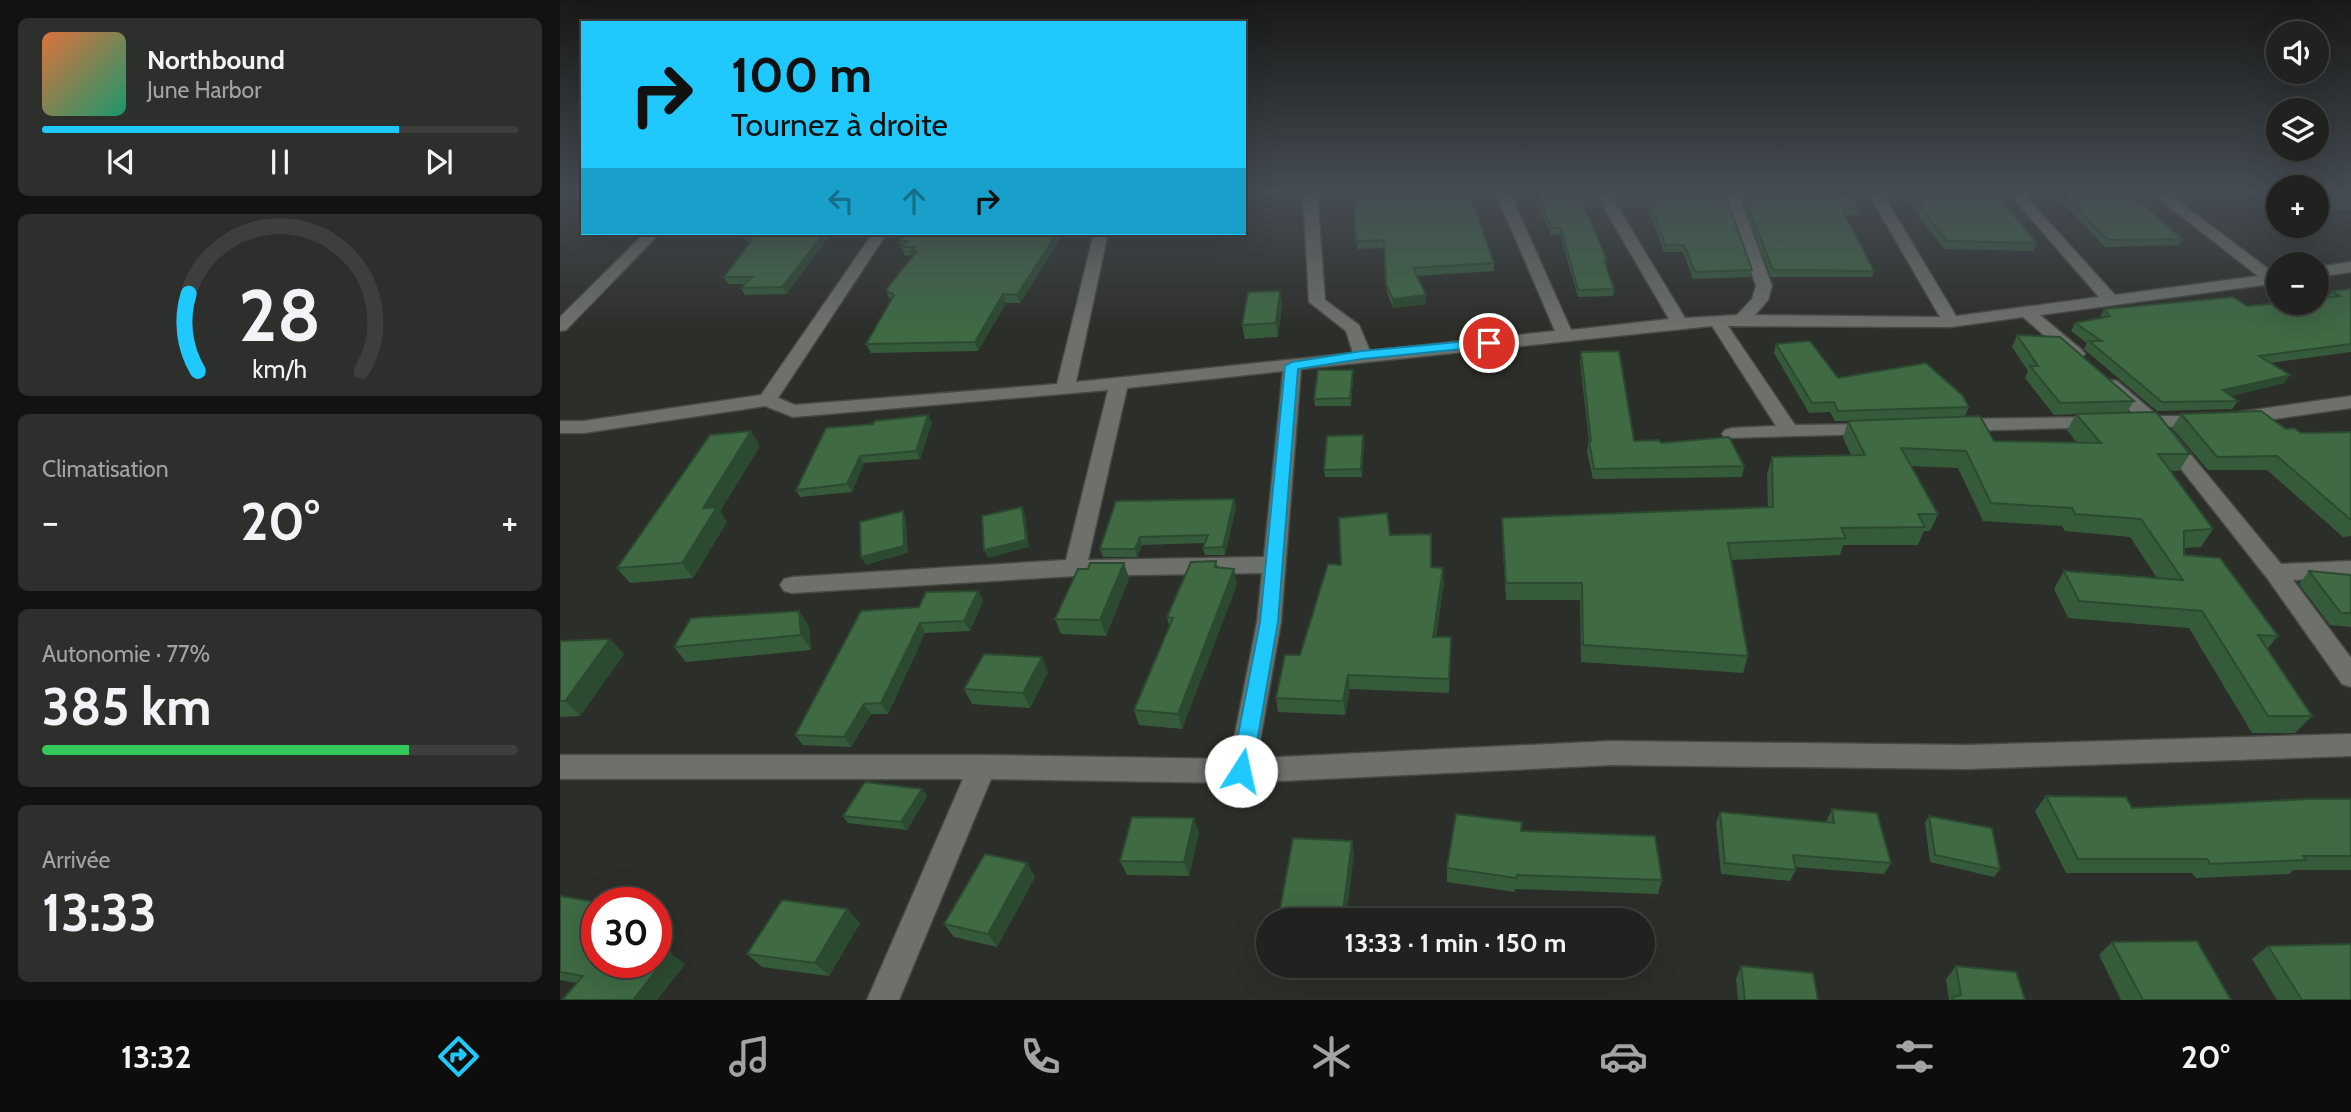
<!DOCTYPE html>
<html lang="fr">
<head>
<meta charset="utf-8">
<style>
  body { margin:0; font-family:Cabin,sans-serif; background:#2d2f2c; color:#f1f3f6; height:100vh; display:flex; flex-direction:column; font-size:26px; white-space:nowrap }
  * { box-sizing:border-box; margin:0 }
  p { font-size:23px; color:#a2a4a4 }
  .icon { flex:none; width:38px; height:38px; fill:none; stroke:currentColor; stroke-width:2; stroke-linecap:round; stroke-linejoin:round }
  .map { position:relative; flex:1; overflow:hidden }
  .panel { display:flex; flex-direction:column; gap:18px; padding:18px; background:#121311; width:560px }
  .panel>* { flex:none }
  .guide { position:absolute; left:21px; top:21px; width:665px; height:214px; border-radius:0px; box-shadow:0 7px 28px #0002,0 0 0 2px #3e3f3d; background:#1fc9fd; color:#111; overflow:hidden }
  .controls { position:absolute; left:1706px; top:21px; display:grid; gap:14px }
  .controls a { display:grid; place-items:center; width:63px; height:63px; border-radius:50%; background:#21221f; box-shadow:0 7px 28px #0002,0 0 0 2px #3e3f3d; font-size:35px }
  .speed { position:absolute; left:21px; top:887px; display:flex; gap:14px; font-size:35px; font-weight:700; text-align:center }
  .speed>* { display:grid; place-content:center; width:91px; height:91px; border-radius:50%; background:#21221f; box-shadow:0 7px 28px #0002,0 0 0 2px #3e3f3d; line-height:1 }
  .speed .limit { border:10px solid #d22; background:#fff; color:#111 }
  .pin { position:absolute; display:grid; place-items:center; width:60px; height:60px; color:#fff; margin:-30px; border:4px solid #fff; border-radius:50%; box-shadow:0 2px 7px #0007 }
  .me { position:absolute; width:77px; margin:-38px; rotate:10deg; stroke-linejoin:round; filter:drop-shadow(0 0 5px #0008) }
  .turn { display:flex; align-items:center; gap:24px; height:147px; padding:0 35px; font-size:32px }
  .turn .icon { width:91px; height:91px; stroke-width:2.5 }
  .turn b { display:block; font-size:49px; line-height:60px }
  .lanes { display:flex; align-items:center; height:66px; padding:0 35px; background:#0003; justify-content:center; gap:35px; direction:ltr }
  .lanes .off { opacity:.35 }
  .big { font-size:52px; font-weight:700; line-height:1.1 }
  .panel .card { flex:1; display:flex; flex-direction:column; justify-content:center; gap:10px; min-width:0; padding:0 24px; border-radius:10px; background:#2d2f2c }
  .panel .dial { align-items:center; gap:0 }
  .dial svg { height:182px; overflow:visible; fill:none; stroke:#3e3f3d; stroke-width:7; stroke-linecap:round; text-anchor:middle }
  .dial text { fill:#f1f3f6; stroke:none }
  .song { display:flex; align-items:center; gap:21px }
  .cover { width:84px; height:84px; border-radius:10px; background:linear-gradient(135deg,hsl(20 70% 55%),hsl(160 70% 35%)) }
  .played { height:7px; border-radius:4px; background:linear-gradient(90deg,#1fc9fd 75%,#3e3f3d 75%) }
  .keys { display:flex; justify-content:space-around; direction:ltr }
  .heat { display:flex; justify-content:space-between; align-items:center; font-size:38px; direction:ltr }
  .charge { height:10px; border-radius:5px; background:linear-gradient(90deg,#34c759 77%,#3e3f3d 0) }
  .trip { position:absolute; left:696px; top:908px; width:399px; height:70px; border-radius:35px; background:#21221f; box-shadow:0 7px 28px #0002,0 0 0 2px #3e3f3d; font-weight:700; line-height:70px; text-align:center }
  .tab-bar { display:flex; height:112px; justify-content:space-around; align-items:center; background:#0d0e0c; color:#a2a4a4 }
  .tab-bar .icon { width:49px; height:49px }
  .tab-bar .current { color:#1fc9fd }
  .tab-bar b { font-size:32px; color:#f1f3f6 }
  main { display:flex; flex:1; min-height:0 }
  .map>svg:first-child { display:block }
</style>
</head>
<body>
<main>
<section class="panel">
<div class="card">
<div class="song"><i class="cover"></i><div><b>Northbound</b><p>June Harbor</p></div></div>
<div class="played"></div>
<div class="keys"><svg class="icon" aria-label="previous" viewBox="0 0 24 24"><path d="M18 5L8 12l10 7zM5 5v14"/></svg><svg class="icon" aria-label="pause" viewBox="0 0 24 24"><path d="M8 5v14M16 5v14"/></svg><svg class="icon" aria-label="next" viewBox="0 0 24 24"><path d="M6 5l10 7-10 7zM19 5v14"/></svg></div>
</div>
<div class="card dial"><svg viewBox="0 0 100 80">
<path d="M14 69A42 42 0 1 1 86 69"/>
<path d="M14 69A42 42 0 0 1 10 35" stroke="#1fc9fd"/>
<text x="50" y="56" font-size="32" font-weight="700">28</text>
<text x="50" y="72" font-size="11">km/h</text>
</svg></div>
<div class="card"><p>Climatisation</p>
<div class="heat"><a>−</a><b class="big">20°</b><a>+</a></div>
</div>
<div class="card"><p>Autonomie · 77%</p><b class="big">385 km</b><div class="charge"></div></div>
<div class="card"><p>Arrivée</p><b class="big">13:33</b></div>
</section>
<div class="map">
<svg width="1791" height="1000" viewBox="0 0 1791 1000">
  <rect width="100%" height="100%" fill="#2c2e29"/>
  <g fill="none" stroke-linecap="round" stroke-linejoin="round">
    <defs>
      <g id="minor">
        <path d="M743,191H757L765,300L799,325L810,351L995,331L935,191H949L1011,330L1109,319L1034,191H1048L1125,318L1177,315L1192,299L1196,286L1163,191H1177L1212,286L1208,300L1195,315L1380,317L1307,191H1321L1396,316L1539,297L1447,191H1461L1555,295L1698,276L1589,191H1605L1715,274L1718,273V283L1480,315L1522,350L1525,354L1522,358H1510L1463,317L1391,327L1168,326L1235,425L1321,424L1324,428L1321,432L1314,434L1165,438L1162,434L1165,430L1172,428L1216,426L1152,326L741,369L721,622L697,758L1052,741L1407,745L1791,734V756L1407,769L1052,765L681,783L431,779L339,1000H307L403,779H0V755H422L670,759L697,622L702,573L515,576L232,593L224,591L220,585L224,579L232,577L506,560L548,390L233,417L205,406L24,433H0V421H24L201,395L313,233H327L218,398L235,405L497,384L534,233H548L516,382L793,353L786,331L749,302ZM723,371L704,557L528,560L567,388Z"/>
        <polygon points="85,233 100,233 6,330 0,331 0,317"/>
        <polygon points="1791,262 1791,272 1757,277 1757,267"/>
        <polygon points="1551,380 1557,381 1598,416 1650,416 1653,420 1650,424 1608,427 1721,564 1791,561 1791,577 1733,580 1791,658 1791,687 1782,684 1707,578 1588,427 1570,426 1567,422 1576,416 1542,385"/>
        <polygon points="1791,396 1791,408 1679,424 1669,418 1679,412"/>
        <polygon points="1538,417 1548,423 1545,427 1399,431 1389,425 1399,419"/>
      </g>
    </defs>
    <!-- minor casing -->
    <use href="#minor" stroke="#474945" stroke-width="3"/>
    <!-- minor -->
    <use href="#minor" fill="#6e716b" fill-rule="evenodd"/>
  </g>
  <!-- wall -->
  <g fill="#365b3a">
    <polygon points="684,191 695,191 689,204 684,204"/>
    <polygon points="793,191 934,263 934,271 857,276 866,295 866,304 833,308 827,292 824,248 797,249"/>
    <polygon points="972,191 1035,191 1042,202 1041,208 1025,209 1047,259 1046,266 1054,289 1053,296 1018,297 1000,234 991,235"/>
    <polygon points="1051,191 1164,191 1192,270 1190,277 1133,279 1123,252 1104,252 1088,207 1061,208"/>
    <polygon points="1178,191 1283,191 1301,209 1299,215 1285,215 1314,271 1312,277 1211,277"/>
    <polygon points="1340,191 1434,191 1477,243 1473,251 1384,249"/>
    <polygon points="1491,191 1569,191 1622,239 1619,245 1545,247"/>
    <polygon points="1757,191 1791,191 1791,210 1766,210 1757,205"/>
    <polygon points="178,233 272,233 226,294 185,295 181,288 185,284 168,284 164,277 190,243"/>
    <polygon points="504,233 460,303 446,303 418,351 311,353 306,344 331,299 329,298 326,290 353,257 352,255 345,256 339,241"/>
    <polygon points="1791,289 1791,352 1710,363 1724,383 1671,396 1678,401 1672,409 1597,411 1524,349 1527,343 1511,331 1515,323 1540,318 1544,309 1687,306 1767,298 1772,291"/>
    <polygon points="720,291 722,304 718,337 685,339 682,325"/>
    <polygon points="1457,335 1574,401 1567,412 1630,454 1619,471 1611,471 1653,529 1641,547 1624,548 1624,555 1718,636 1707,649 1752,716 1735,733 1692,733 1629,628 1508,618 1494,589 1504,571 1597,578 1570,537 1505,531 1502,526 1423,521 1398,468 1351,466 1378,514 1370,531 1364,531 1358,545 1283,545 1280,555 1171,560 1188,656 1183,673 1021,662 1020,600 946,600 942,535 942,518 1208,508 1207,474 1212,457 1291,455 1283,438 1288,421 1275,421 1270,412 1249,413 1214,353 1216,344 1278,378 1409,407 1405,416 1434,441 1517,443 1507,430 1516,414 1494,415 1465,378 1468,371 1452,347"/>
    <polygon points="1021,352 1074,441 1101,443 1184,466 1182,477 1033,479 1027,452 1029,441 1020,362"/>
    <polygon points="793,370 793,377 791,406 755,406 754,399"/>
    <polygon points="1621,414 1726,429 1741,433 1791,432 1791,536 1783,537 1707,470 1648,470 1612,428"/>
    <polygon points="372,422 360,459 304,463 292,492 240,497 236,490 266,428"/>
    <polygon points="803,435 802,477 765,477 764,470"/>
    <polygon points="200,446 160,511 167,522 133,578 70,583 57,568"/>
    <polygon points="674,499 676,507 665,555 645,555 643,548 645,543 582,545 577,557 543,557 540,549"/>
    <polygon points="830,535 871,567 884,582 876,637 891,637 889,693 790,689 785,715 718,712 716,698 740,655 781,565"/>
    <polygon points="656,561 658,567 677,584 622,729 579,725 574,710 609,626 607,617"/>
    <polygon points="1749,571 1791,575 1791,627 1770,625 1739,584"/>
    <polygon points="569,578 546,636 501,634 495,619"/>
    <polygon points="418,591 423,601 410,631 365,633 328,714 311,714 291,747 243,745 235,735 359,607"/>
    <polygon points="249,626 251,650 126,662 114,647"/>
    <polygon points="0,641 64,654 20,716 0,717"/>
    <polygon points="488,672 470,708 412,704 404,689"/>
    <polygon points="362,789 367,796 347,830 288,823 283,816"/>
    <polygon points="1486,796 1572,808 1791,799 1791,870 1733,870 1729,874 1636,878 1632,873 1506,873 1475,811"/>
    <polygon points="1272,809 1331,863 1324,874 1235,867 1236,870 1230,881 1161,874 1156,823 1160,812 1266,822"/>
    <polygon points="1369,816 1440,869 1434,877 1370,862 1365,823"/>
    <polygon points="961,831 1102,880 1098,894 955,889 955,892 887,882 887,868"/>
    <polygon points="639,832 629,876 567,875 560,861"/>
    <polygon points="467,863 475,877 437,947 394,937 384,924"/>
    <polygon points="0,896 37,962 125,964 97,1000 5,1000 3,999 17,983 0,980"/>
    <polygon points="287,909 300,923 269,976 202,967 187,954"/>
    <polygon points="1552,942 1671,1000 1561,1000 1539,955"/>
    <polygon points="1708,946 1791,1000 1717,1000 1692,959"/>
    <polygon points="1181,966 1258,1000 1178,1000 1176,979"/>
    <polygon points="1396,966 1465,1000 1389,1000 1386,979"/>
  </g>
  <!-- shaded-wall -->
  <g fill="#2c4a30">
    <polygon points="690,191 695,191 689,204 688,195"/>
    <polygon points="264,233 272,233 226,294 222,287"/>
    <polygon points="497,233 504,233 460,303 457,295"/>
    <polygon points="720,291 722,304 718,337 716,323"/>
    <polygon points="443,294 446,303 418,351 415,342"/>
    <polygon points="866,295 866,304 833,308 833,299"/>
    <polygon points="793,370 793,377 791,406 790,398"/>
    <polygon points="1730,375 1724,383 1658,399 1663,390"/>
    <polygon points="368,415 372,422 360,459 356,451"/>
    <polygon points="191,431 200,446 160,511 167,522 133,578 122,563 143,508"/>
    <polygon points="803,435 804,443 802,477 801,469"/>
    <polygon points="300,456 304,463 292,492 287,484"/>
    <polygon points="674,499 676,507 665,555 663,547"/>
    <polygon points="462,507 465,514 469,547 428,558 424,550"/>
    <polygon points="343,511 346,519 348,553 306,565 301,557"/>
    <polygon points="580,537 582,545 577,557 575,549"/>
    <polygon points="564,563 569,578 546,636 540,620"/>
    <polygon points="883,568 884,582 874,651 873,637"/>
    <polygon points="674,569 677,584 622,729 618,714"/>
    <polygon points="418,591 423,601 410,631 404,621"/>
    <polygon points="239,611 249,626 251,650 241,635"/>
    <polygon points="360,623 365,633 328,714 321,703"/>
    <polygon points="50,639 64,654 20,716 5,701"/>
    <polygon points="482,657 488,672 470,708 463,693"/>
    <polygon points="788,675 790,689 785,715 783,701"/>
    <polygon points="304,704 311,714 291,747 284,737"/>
    <polygon points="362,789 367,796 347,830 341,822"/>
    <polygon points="634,818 639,832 629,876 624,862"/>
    <polygon points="792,841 794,855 786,920 782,920"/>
    <polygon points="467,863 475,877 437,947 428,934"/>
    <polygon points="287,909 300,923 269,976 255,963"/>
    <polygon points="37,913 37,942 22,931"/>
    <polygon points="110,953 125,964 97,1000 73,1000"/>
  </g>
  <!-- building -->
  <g fill="#3f6a44" stroke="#2c4a30" stroke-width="2">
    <polygon points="684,191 690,191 688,195 684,195"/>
    <polygon points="793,191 909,191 934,263 853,268 866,295 833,299 826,284 824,240 796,241"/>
    <polygon points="975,191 1035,191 1042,202 1022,202 1047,259 1044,260 1054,289 1018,290 1001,228 992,228"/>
    <polygon points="1056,191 1164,191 1192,270 1135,272 1124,245 1105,245 1089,201 1062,202"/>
    <polygon points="1182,191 1283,191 1301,209 1282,209 1314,271 1213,270"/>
    <polygon points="1349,191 1434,191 1477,243 1387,241"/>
    <polygon points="1500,191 1569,191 1622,239 1548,240"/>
    <polygon points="1757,191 1791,191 1791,204 1770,204 1757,197"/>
    <polygon points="182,233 264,233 222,287 181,288 192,277 164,277 192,240"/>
    <polygon points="346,233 497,233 457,295 443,294 415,342 306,344 334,295 326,290 356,252 351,252 355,247 341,247 347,241 339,241"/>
    <polygon points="1791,289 1791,344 1699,356 1730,375 1663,390 1678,401 1602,402 1529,341 1542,341 1515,323 1550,316 1544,309 1673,297 1687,306 1721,303 1757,303 1757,299 1780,296 1772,291"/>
    <polygon points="720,291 716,323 682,325 688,292"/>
    <polygon points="1457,335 1500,337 1574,401 1500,403 1470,366 1478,366"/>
    <polygon points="1250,341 1278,378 1366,363 1402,395 1409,407 1278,411 1274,402 1252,403 1216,344"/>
    <polygon points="1059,351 1074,441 1099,440 1101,443 1169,437 1184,466 1034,469 1029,441 1031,441 1021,352"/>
    <polygon points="758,370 793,370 790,398 754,399"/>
    <polygon points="1701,411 1726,429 1734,428 1741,433 1791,432 1791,520 1717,456 1657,457 1621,414"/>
    <polygon points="1596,412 1630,454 1598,454 1653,529 1624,531 1624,555 1660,558 1718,636 1698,635 1752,716 1708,716 1642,611 1519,601 1504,571 1623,580 1581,519 1515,514 1512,508 1431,503 1406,451 1341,448 1378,514 1358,514 1365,527 1281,528 1286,538 1168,543 1188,656 1023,645 1022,583 946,583 942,518 1213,507 1212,457 1305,455 1288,421 1420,416 1434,441 1541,443 1516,414"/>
    <polygon points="368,415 356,451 300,456 287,484 236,490 266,428 313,424 315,421"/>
    <polygon points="191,431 143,508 157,507 122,563 57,568 150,435"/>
    <polygon points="803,435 801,469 764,470 767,436"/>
    <polygon points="674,499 663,547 643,548 648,535 580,537 575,549 540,549 556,501"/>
    <polygon points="462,507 466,540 424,550 422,516"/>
    <polygon points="343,511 344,546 301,557 300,522"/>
    <polygon points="827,513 830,535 871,534 871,567 883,568 873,637 891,637 889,679 788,675 783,701 716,698 725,655 740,655 768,564 781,565 779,518"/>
    <polygon points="656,561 655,567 674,569 618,714 574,710 613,618 607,617 631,562"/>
    <polygon points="530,563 564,563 540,620 495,619 518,569 528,569"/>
    <polygon points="1749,571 1791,575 1791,613 1781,613"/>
    <polygon points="418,591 404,621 360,623 321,703 304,704 284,737 235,735 301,611 359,607 366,592"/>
    <polygon points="239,611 241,635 114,647 131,618"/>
    <polygon points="50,639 5,701 0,701 0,641"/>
    <polygon points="424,654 482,657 463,693 404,689"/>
    <polygon points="305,782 362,789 341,822 283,816"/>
    <polygon points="1486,796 1566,797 1572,808 1748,799 1791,799 1791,856 1743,856 1746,860 1650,864 1647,859 1518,859"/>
    <polygon points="1272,809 1317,813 1331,863 1233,855 1236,870 1165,863 1160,812 1274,823"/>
    <polygon points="896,814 962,822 961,831 1095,836 1102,880 957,875 956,878 887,868"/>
    <polygon points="1369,816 1432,828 1440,869 1375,855"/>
    <polygon points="572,817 634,818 624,862 560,861"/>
    <polygon points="733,838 792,841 782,920 718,920"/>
    <polygon points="425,854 467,863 428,934 384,924"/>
    <polygon points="0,896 42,903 37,903 37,913 22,931 37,935 37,962 96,962 96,949 110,953 73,1000 7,1000 3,999 23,976 0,972"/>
    <polygon points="222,900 287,909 255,963 187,954"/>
    <polygon points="1637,941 1671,1000 1583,1000 1552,942"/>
    <polygon points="1791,944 1791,1000 1742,1000 1708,946"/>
    <polygon points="1181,966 1253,973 1258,1000 1185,1000"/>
    <polygon points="1396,966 1456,972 1465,1000 1393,1000 1392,997 1401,995"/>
  </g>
  <!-- sky -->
  <linearGradient id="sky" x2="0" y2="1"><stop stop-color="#181917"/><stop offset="0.58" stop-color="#454c54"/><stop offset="1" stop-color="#454c54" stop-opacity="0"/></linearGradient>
  <rect width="1791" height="331" fill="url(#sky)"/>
  <!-- route -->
  <polygon fill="#1fc9fd" stroke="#1483a4" stroke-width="2" points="929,339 933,340 933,346 802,359 738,369 718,622 692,771 689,777 681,780 674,777 671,771 700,622 725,366 732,362 802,351"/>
</svg>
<div class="controls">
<a><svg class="icon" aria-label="sound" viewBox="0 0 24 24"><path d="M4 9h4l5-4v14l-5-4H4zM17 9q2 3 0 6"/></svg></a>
<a><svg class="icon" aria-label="layers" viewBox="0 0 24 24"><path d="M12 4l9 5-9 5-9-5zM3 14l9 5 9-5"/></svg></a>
<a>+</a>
<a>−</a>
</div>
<div class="speed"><div class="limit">30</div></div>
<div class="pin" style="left:929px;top:343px;background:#d93025"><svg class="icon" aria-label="arrive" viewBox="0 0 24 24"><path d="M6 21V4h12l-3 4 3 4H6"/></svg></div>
<svg class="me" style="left:681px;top:771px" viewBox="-20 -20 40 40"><circle r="19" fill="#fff"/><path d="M0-13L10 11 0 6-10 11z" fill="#1fc9fd"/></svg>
<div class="trip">13:33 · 1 min · 150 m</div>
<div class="guide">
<div class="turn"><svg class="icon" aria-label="right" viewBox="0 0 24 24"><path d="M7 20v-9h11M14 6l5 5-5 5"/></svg><div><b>100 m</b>Tournez à droite</div></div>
<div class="lanes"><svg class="icon off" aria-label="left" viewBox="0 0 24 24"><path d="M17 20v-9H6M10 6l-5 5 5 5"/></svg><svg class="icon off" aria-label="ahead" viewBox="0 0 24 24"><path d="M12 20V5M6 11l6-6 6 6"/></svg><svg class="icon" aria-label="right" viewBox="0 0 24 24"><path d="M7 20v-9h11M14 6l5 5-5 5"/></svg></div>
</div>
</div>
</main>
<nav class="tab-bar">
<b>13:32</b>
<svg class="icon current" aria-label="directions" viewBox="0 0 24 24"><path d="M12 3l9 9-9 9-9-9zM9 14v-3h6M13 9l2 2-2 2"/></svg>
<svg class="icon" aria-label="music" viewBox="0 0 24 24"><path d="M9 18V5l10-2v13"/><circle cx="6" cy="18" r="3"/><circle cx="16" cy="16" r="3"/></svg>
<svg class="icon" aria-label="phone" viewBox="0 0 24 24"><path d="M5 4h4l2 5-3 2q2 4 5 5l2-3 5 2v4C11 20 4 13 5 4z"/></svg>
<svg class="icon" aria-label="climate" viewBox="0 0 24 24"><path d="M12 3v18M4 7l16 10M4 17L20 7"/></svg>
<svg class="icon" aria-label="car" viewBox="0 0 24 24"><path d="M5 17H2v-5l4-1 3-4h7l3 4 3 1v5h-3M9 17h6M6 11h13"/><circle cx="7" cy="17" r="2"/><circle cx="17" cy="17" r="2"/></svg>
<svg class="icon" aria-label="filters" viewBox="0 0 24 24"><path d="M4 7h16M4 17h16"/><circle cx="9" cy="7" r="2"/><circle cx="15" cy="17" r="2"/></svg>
<b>20°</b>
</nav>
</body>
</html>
